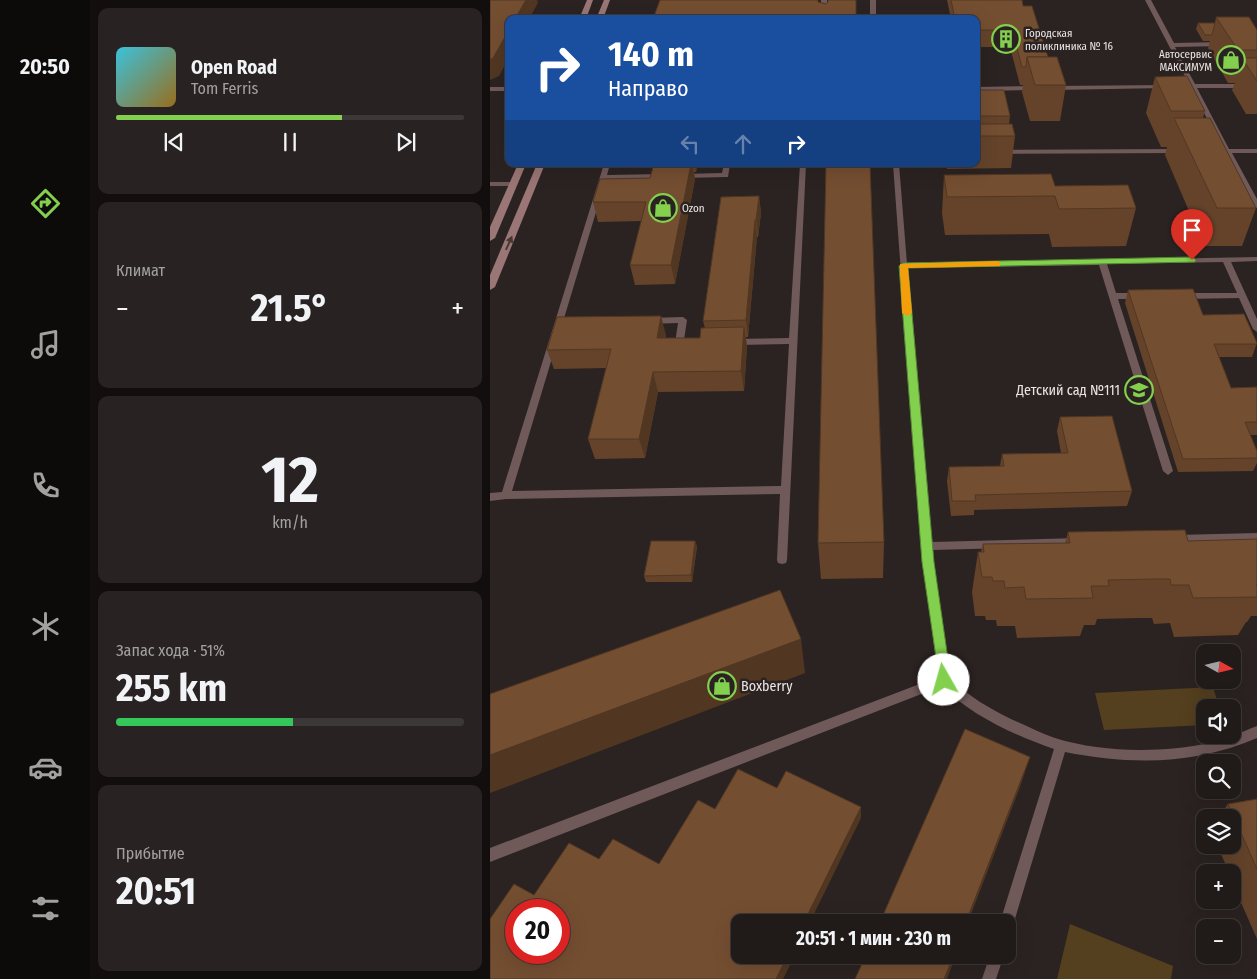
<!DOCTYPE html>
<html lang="ru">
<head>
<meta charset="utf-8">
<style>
  body { margin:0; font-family:"Fira Sans Condensed",sans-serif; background:#282322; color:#f1f3f6; height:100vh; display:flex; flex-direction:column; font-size:19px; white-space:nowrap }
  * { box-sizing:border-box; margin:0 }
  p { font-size:16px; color:#a2a1a2 }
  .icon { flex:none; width:28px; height:28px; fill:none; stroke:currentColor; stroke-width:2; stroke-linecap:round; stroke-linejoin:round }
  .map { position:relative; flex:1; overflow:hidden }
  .sheet { display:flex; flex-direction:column; gap:8px; padding:8px; background:#120e0e; width:400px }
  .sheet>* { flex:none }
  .top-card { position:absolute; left:15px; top:15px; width:475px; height:152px; border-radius:10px; box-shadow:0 5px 20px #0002,0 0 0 1px #3d3838; background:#1a4fa0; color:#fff; overflow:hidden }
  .needle { width:32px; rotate:98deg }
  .controls { position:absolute; left:706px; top:644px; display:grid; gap:10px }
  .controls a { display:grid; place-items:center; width:45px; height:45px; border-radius:10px; background:#201a19; box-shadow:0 5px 20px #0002,0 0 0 1px #3d3838; font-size:25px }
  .speed { position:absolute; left:15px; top:899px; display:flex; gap:10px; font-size:25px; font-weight:700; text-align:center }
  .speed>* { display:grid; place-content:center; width:65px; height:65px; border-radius:50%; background:#201a19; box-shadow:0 5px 20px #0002,0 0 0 1px #3d3838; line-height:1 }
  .speed .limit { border:8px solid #d22; background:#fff; color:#111 }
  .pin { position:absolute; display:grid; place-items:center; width:42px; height:42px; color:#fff; margin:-51px -21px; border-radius:50% 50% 50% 0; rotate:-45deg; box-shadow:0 0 5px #0007 }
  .pin .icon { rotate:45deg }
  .me { position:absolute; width:55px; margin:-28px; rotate:353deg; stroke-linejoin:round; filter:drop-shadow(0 0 4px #0008) }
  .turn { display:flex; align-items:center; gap:18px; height:105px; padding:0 20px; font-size:22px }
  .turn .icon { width:65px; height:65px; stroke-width:2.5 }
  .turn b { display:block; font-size:35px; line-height:42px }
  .lanes { display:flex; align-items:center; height:48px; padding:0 20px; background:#0003; justify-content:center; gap:25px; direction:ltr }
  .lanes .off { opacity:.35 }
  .big { font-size:38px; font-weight:700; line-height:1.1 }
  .sheet .tile { flex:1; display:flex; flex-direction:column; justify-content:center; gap:8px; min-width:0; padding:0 18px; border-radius:10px; background:#282322 }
  .sheet .dial { align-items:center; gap:0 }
  .dial b { font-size:65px; line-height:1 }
  .song { display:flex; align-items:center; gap:15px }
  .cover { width:60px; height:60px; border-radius:8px; background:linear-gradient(135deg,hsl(190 70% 55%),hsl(40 70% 35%)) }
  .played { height:5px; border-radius:2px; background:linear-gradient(90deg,#83d04e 65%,#3d3838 65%) }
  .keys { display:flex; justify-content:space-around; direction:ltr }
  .heat { display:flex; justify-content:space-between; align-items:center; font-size:28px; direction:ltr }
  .charge { height:8px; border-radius:4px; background:linear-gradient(90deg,#34c759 51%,#3d3838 0) }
  .trip { position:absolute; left:241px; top:914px; width:285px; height:50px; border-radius:10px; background:#201a19; box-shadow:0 5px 20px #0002,0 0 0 1px #3d3838; font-weight:700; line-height:50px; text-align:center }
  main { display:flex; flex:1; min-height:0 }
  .dock { display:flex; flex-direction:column; width:90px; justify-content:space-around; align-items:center; background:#0d0a0a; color:#a2a1a2 }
  .dock .icon { width:35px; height:35px }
  .dock .active { color:#83d04e }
  .dock b { font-size:22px; color:#f1f3f6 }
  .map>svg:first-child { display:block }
</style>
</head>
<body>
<main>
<nav class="dock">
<b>20:50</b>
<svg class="icon active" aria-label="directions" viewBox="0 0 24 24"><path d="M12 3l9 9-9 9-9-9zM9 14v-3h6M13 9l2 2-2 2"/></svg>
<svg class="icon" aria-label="music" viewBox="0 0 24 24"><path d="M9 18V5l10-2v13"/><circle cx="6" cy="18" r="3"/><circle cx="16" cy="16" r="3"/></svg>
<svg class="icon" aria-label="phone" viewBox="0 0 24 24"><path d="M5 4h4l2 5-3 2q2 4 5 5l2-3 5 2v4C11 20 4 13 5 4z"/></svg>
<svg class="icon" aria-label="climate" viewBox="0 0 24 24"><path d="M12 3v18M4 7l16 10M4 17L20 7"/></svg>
<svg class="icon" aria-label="car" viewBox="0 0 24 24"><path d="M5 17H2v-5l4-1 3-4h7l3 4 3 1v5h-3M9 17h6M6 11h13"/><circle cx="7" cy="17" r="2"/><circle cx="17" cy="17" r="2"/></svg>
<svg class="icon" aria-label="filters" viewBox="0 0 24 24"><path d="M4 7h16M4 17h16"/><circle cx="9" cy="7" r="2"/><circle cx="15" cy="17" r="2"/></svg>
</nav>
<section class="sheet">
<div class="tile">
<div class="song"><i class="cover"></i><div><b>Open Road</b><p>Tom Ferris</p></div></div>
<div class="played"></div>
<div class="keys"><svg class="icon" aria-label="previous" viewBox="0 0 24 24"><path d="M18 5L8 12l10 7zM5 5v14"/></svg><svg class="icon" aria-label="pause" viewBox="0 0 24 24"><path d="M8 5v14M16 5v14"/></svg><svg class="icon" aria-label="next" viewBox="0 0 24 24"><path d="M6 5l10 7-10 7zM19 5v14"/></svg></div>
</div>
<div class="tile"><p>Климат</p>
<div class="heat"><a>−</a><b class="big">21.5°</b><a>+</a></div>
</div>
<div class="tile dial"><b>12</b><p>km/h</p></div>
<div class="tile"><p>Запас хода · 51%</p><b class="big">255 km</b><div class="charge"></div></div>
<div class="tile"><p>Прибытие</p><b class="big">20:51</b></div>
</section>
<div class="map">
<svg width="767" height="979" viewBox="0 0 767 979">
  <rect width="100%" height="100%" fill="#2b2321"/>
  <!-- green -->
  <g fill="#543f1e">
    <polygon points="723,687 729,707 715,708 715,725 614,730 605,693"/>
    <polygon points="580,924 683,966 681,979 567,979"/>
  </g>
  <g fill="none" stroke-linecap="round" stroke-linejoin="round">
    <!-- service -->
    <g fill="#705959" fill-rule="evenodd">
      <rect x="331" y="0" width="6" height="19"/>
      <rect x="380" y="0" width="6" height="19"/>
      <polygon points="655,0 661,0 684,43 732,42 735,44 732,46 685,47 705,84 767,84 767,88 707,88 739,149 767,149 767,153 742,153 767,199 767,208 763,206 735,153 724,153 721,151 724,149 733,149 701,88 691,88 688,86 691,84 699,84"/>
      <polygon points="678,85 678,87 676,88 563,90 560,88 563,86"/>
      <rect x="0" y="87" width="19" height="4"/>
      <polygon points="486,87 546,86 549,88 546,90 486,91"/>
      <polygon points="486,150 689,149 692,151 689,153 486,154"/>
      <polygon points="114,164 120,164 117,175 174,174 178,176 174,178 116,179 22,491 291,486 299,344 244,345 240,342 244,339 299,338 310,164 316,164 297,560 296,563 292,564 288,563 287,560 290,494 16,499 0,501 0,493 12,492"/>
      <polygon points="234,164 240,164 238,177 191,178 187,176 191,174 232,173"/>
      <path d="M403,164H409L417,264L767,257V261L741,262L767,319V332L763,329L749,298L692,299L688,296L692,293H747L733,262L617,264L626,293H650L654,296L650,299H628L683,471L678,475L673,471L609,265L417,268L441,542L589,538L593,539L594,542L593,545L589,546L442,550L460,678C478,696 500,709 523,720C537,726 550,733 565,738C613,753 671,753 720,743C737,739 751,732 767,726V738C705,765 641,765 575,752L524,922L522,927L518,929V922H510L564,749C526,736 480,715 452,686L0,862V848L448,677L431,546Z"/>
      <polygon points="0,182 24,182 28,184 24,186 0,186"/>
      <path d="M193,317L197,320L194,340L200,341L201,343C198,347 188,347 185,343L188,323L159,324L155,321L159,318Z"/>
      <polygon points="767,533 767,541 686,543 682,542 681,539 682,536 686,535"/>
      <polygon points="500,955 514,955 506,979 492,979"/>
    </g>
    <!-- secondary -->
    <g fill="#9a7676" fill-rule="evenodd">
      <polygon points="97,0 103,0 96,19 89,19"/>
      <polygon points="114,0 120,0 113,19 106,19"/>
      <polygon points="28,164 36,164 5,238 0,241 0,227"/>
      <polygon points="47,164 55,164 5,287 0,290 0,275"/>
    </g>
  </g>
  <!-- wall -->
  <g fill="#64432a">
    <polygon points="457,0 532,0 533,6 558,57 576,85 570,121 540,121 532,92 533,85 530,85 520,47 486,47 486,19 461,19"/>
    <polygon points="726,17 767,30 767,114 756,114 742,90 745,83 738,83 718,48 720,41 713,41 706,29 708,23 725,23"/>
    <polygon points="665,77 715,111 713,118 766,208 752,246 714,246 675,155 677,147 671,147 656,113"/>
    <polygon points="486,90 520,116 519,124 525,136 521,168 457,169 456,164 486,164"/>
    <polygon points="164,164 208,164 206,172 204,172 205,179 185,284 145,285 140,265 151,221 108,222 103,202 160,178"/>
    <polygon points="454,175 565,186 646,208 636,246 562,247 559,234 455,235 452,213"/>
    <polygon points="269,196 271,213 268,237 267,237 258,337 256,337 257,347 254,391 168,392 155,458 105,459 98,439 116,368 64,369 57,350 176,335 175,338 210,338 215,328 213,321"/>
    <polygon points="638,290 713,315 767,343 762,357 729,357 741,388 767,387 767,435 760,435 767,451 767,463 763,471 688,472 635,303"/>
    <polygon points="570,417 642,491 637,506 484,510 484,515 461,516 457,481 459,467 510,466 512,454 571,453 567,431"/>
    <polygon points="578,532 698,541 767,539 767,616 761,616 757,622 756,622 748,635 684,637 680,623 664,624 662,618 648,618 607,619 605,625 594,625 590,636 527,638 525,626 507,626 506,620 496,620 495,616 485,616 482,592 488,552 491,552 493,544 575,543"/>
    <polygon points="205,541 207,547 202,582 156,582 154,576"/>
    <polygon points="394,542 393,578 331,579 328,543"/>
    <polygon points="767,799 767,939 742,882 742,872 739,872 727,845 742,845 742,818 728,818 738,804"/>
  </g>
  <!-- shaded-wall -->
  <g fill="#513722">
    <polygon points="36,0 47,0 48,3 39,19 25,19"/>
    <polygon points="19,30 19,58 9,76 0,80 0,60"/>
    <polygon points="201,164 202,164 205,179 185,284 181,265"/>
    <polygon points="205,164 208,164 206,172"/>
    <polygon points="269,196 271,213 268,237 266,220"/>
    <polygon points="265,220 267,237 258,337 256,320"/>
    <polygon points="171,316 176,335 172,358 167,338"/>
    <polygon points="254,327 257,347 254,391 251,371"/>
    <polygon points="163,372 168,392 155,458 149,439"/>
    <polygon points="205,541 207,547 202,582 201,575"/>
    <polygon points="311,639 315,673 0,793 0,755"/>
    <polygon points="540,757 530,787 478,922 476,922"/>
    <polygon points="371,807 371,818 320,922 314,922"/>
    <polygon points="298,955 305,955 293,979 286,979"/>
    <polygon points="464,955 466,955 457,979 454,979"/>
  </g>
  <!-- building -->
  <g fill="#744e31" stroke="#513722" fill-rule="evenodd">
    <polygon points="0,0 36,0 25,19 19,19 19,30 3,58 0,60"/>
    <polygon points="170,0 328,0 328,2 336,4 338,2 338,0 366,0 366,19 163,19"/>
    <polygon points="461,0 532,0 533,6 542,6 558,57 537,57 536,67 532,67 522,30 486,30 486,19 465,19"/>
    <polygon points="726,17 759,17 767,30 767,50 748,50"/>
    <polygon points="708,23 725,23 722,35 715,35"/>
    <polygon points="537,57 567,57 576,85 545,85"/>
    <polygon points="752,58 767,58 767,81"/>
    <polygon points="697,76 715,111 681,111 665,77"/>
    <polygon points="486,90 514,90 520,116 489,116 487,122 489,124 522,124 525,136 486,136"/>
    <polygon points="684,118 720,118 766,208 727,208"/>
    <polygon points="164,164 201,164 181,265 140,265 156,202 103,202 110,179 160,178"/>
    <polygon points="336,164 380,164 394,542 328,543"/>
    <polygon points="561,174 565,186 638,185 646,208 569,209 565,196 457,197 454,175"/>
    <polygon points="269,196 266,220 265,220 256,320 213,321 231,197"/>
    <polygon points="703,289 713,315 754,314 767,343 767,344 724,344 741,388 767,387 767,422 755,422 767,451 767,458 693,459 638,290"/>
    <polygon points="171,316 167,338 210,338 211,328 254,327 251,371 163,372 149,439 98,439 121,349 57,350 67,317"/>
    <polygon points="622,416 642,491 485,495 486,501 462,501 459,467 514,466 512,454 578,453 570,417"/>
    <polygon points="695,530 698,541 767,539 767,584 766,584 767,586 767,597 703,598 699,585 681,585 680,579 664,579 618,580 619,586 601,586 603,598 536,599 534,587 515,588 514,581 503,581 502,577 492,577 488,552 494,552 493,544 580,543 578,532"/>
    <polygon points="161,541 205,541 201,575 154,576"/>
    <polygon points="290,590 311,639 0,755 0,694"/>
    <polygon points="475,729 540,757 476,922 390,922"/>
    <path d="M248,769L287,788L296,771L371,807L314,922H250V955H298L286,979H0V919L24,884L44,895L79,843L109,859L123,839L169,864L208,800L225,809ZM26,910H69V952H26Z"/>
    <polygon points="767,799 767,869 738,804"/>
    <polygon points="376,955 464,955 454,979 365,979"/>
  </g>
  <!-- one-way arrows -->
  <defs><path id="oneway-solid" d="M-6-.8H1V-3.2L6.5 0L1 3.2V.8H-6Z" transform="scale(1.25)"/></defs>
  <use fill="#473836" href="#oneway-solid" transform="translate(19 243) rotate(-66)"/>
  <!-- route -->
  <polygon fill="#83d04e" stroke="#558733" points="702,257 706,260 705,262 418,268 444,562 461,680 459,684 454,686 450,684 432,562 409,266 413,263"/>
  <!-- slow -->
  <polygon fill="#f59e0b" points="507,261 510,262 510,266 418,268 422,313 417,316 412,313 410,264"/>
  <!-- icons -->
  <defs>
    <symbol id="building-ring" viewBox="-11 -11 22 22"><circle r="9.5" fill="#2b2321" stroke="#83d04e" stroke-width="1.5"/><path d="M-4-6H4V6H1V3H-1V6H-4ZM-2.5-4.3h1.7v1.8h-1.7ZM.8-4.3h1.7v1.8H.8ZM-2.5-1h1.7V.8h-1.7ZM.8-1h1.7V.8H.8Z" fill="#83d04e"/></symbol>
    <symbol id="shop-ring" viewBox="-11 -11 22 22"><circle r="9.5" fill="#2b2321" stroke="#83d04e" stroke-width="1.5"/><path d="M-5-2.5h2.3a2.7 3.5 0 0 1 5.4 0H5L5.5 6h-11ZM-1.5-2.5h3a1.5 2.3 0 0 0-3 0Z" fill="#83d04e"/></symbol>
    <symbol id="school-ring" viewBox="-11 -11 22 22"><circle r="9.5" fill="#2b2321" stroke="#83d04e" stroke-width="1.5"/><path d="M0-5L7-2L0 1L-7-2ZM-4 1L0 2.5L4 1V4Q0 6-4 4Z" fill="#83d04e"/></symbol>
  </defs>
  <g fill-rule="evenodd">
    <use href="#building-ring" x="500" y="23" width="32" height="32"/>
    <use href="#shop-ring" x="725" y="44" width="32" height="32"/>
    <use href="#shop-ring" x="157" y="192" width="32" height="32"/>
    <use href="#school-ring" x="633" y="374" width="32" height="32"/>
    <use href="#shop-ring" x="216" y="670" width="32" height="32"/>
  </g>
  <g text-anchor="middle" stroke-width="5" stroke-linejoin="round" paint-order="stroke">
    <!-- far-poi labels -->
    <g font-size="11" fill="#ebe6e5" stroke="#2b2321" text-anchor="start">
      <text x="535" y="37">Городская<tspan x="535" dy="13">поликлиника № 16</tspan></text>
      <text x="722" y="58" text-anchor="end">Автосервис<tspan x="722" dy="13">МАКСИМУМ</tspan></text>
      <text x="192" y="212">Ozon</text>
    </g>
    <!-- poi labels -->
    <g font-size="14" fill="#ebe6e5" stroke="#2b2321" text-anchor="end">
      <text x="630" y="395">Детский сад №111</text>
      <text x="251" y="691" text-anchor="start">Boxberry</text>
    </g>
  </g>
</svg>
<div class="controls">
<a><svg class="needle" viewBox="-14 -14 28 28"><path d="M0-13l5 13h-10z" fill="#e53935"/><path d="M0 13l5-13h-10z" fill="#a2a1a2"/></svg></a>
<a><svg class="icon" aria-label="sound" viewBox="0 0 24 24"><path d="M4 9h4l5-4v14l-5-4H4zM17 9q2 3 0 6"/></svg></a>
<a><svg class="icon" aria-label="search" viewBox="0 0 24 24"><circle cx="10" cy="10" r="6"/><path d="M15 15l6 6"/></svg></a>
<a><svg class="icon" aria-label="layers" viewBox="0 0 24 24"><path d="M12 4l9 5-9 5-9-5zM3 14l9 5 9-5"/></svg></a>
<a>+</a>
<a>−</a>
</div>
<div class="speed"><div class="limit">20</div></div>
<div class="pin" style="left:702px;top:260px;background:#d93025"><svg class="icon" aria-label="arrive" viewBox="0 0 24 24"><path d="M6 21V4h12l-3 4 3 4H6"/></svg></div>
<svg class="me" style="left:454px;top:680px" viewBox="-20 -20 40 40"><circle r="19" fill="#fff"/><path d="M0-13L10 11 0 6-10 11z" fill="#83d04e"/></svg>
<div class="trip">20:51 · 1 мин · 230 m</div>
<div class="top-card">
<div class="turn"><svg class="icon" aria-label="right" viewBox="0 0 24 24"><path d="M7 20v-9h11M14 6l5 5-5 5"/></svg><div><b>140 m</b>Направо</div></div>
<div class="lanes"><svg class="icon off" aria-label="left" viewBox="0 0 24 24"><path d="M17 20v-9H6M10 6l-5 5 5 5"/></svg><svg class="icon off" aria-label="ahead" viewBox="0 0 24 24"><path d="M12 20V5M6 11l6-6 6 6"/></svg><svg class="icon" aria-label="right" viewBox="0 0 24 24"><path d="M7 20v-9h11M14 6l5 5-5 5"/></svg></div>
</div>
</div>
</main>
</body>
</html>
